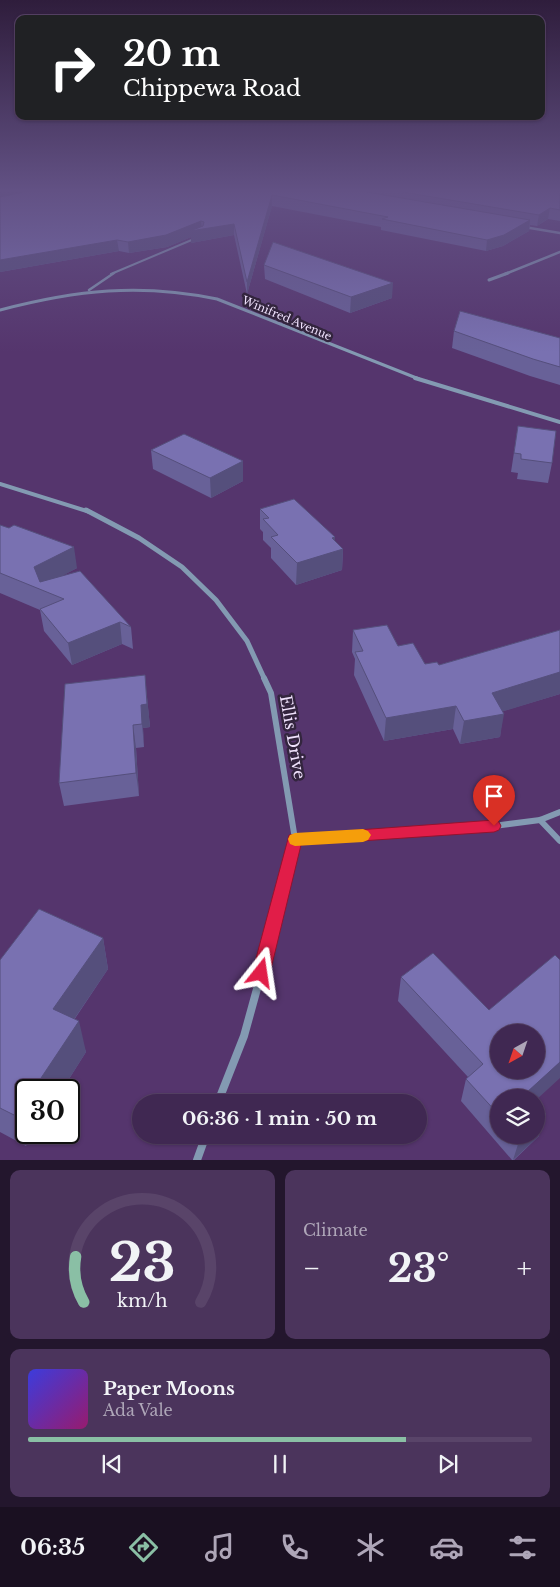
<!DOCTYPE html>
<html lang="en">
<head>
<meta charset="utf-8">
<style>
  body { margin:0; font-family:"Libre Baskerville",serif; background:#4b345c; color:#f1f3f6; height:100vh; display:flex; flex-direction:column; font-size:19px; white-space:nowrap }
  * { box-sizing:border-box; margin:0 }
  p { font-size:16px; color:#aea6b8 }
  .icon { flex:none; width:28px; height:28px; fill:none; stroke:currentColor; stroke-width:2; stroke-linecap:round; stroke-linejoin:round }
  .map { position:relative; height:1160px; overflow:hidden }
  .details { display:flex; flex-direction:column; gap:10px; padding:10px; background:#23162d; flex:1 }
  .details>* { flex:none }
  .banner { position:absolute; left:15px; top:15px; width:530px; height:105px; border-radius:10px; box-shadow:0 1px 4px #0004,0 0 0 1px #594469; background:#202124; color:#fff; overflow:hidden }
  .needle { width:32px; rotate:220deg }
  .fabs { position:absolute; left:490px; top:1024px; display:grid; gap:10px }
  .fabs a { display:grid; place-items:center; width:55px; height:55px; border-radius:50%; background:#402852; box-shadow:0 1px 4px #0004,0 0 0 1px #594469; font-size:25px }
  .speed { position:absolute; left:15px; top:1079px; display:flex; gap:10px; font-size:25px; font-weight:700; text-align:center }
  .speed>* { display:grid; place-content:center; width:65px; height:65px; border-radius:50%; background:#402852; box-shadow:0 1px 4px #0004,0 0 0 1px #594469; line-height:1 }
  .speed .limit { border:2px solid #111; border-radius:8px; background:#fff; color:#111 }
  .pin { position:absolute; display:grid; place-items:center; width:42px; height:42px; color:#fff; margin:-51px -21px; border-radius:50% 50% 50% 0; rotate:-45deg; box-shadow:0 0 5px #0007 }
  .pin .icon { rotate:45deg }
  .me { position:absolute; width:55px; margin:-28px; rotate:15deg; stroke-linejoin:round; filter:drop-shadow(0 0 4px #0008) }
  .turn { display:flex; align-items:center; gap:18px; height:105px; padding:0 25px; font-size:22px }
  .turn .icon { width:65px; height:65px; stroke-width:2.5 }
  .turn b { display:block; font-size:35px; line-height:42px }
  .big { font-size:38px; font-weight:700; line-height:1.1 }
  .details .tile { flex:1; display:flex; flex-direction:column; justify-content:center; gap:8px; min-width:0; padding:0 18px; border-radius:10px; background:#4b345c }
  .details .dial { align-items:center; gap:0 }
  .dial svg { height:130px; overflow:visible; fill:none; stroke:#594469; stroke-width:7; stroke-linecap:round; text-anchor:middle }
  .dial text { fill:#f1f3f6; stroke:none }
  .song { display:flex; align-items:center; gap:15px }
  .cover { width:60px; height:60px; border-radius:8px; background:linear-gradient(135deg,hsl(240 70% 55%),hsl(320 70% 35%)) }
  .played { height:5px; border-radius:2px; background:linear-gradient(90deg,#8abfa5 75%,#594469 75%) }
  .keys { display:flex; justify-content:space-around; direction:ltr }
  .heat { display:flex; justify-content:space-between; align-items:center; font-size:28px; direction:ltr }
  .details .tiles { flex:1; display:grid; gap:10px; grid-template-columns:1fr 1fr }
  .tile:last-child { grid-column:span 2 }
  .trip { position:absolute; left:132px; top:1094px; width:295px; height:50px; border-radius:25px; background:#402852; box-shadow:0 1px 4px #0004,0 0 0 1px #594469; font-weight:700; line-height:50px; text-align:center }
  .tabs { display:flex; height:80px; justify-content:space-around; align-items:center; background:#1a1021; color:#aea6b8 }
  .tabs .icon { width:35px; height:35px }
  .tabs .on { color:#8abfa5 }
  .tabs b { font-size:22px; color:#f1f3f6 }
  .map>svg:first-child { display:block }
</style>
</head>
<body>
<div class="map">
<svg width="560" height="1160" viewBox="0 0 560 1160">
  <rect width="100%" height="100%" fill="#55356d"/>
  <g fill="none" stroke-linecap="round" stroke-linejoin="round">
    <!-- service-far1 -->
    <polyline stroke="#839ab2" stroke-width="2" points="111,274 194,239"/>
    <!-- service -->
    <polyline stroke="#839ab2" stroke-width="2.5" points="89,290 114,273"/>
    <!-- minor-far5 -->
    <g stroke="#839ab2" stroke-width="2.5">
      <polyline points="524,227 560,233"/>
      <polyline points="505,274 560,252"/>
    </g>
    <!-- minor-far4 -->
    <g stroke="#839ab2" stroke-width="3">
      <polyline points="489,280 508,273"/>
      <path d="M0,310C76,290 140,283 217,299L419,379"/>
    </g>
    <!-- minor-far3 -->
    <g stroke="#839ab2" stroke-width="4">
      <polyline points="415,378 560,422"/>
      <polyline points="0,484 90,512"/>
    </g>
    <!-- minor-far2 -->
    <polyline stroke="#839ab2" stroke-width="5" points="86,510 139,538 182,567 216,600 247,641 265,680"/>
    <!-- minor-far1 -->
    <g stroke="#839ab2" stroke-width="6">
      <polyline points="264,678 271,693 295,839 283,892"/>
      <polyline points="540,820 560,841"/>
      <polyline points="295,839 478,828 540,820 560,812"/>
    </g>
    <!-- minor -->
    <g stroke="#839ab2" stroke-width="8">
      <polyline points="218,1102 244,1036 284,891"/>
      <polyline points="197,1160 206,1135"/>
    </g>
  </g>
  <!-- wall -->
  <g fill="#686198">
    <polygon points="0,190 560,190 560,221 548,219 537,226 530,225 529,231 503,246 486,251 381,230 381,227 272,206 247,294 234,235 191,243 191,237 167,247 129,253 119,251 0,272"/>
    <polygon points="264,265 392,298 350,313 265,279"/>
    <polygon points="454,331 560,338 560,385 530,376 452,348"/>
    <polygon points="518,426 552,463 548,483 517,479 518,473 511,472"/>
    <polygon points="151,450 243,461 243,481 211,498 153,469"/>
    <polygon points="260,509 334,540 343,549 342,570 296,585 271,558 271,548 263,540 263,532 260,529"/>
    <polygon points="0,525 77,568 61,576 131,627 133,649 122,644 72,665 44,631 40,610 0,593"/>
    <polygon points="353,630 398,646 425,664 439,665 560,630 560,694 503,711 500,737 460,744 453,729 384,741 354,675 355,659 352,652"/>
    <polygon points="147,698 150,727 143,728 144,747 136,748 139,796 64,806 59,783"/>
    <polygon points="103,938 108,969 74,1020 86,1052 62,1090 26,1090 26,1132 34,1132 26,1146 0,1132 0,960"/>
    <polygon points="433,953 499,1098 499,1135 536,1135 539,1136 514,1160 512,1160 461,1101 466,1079 468,1077 398,1001 401,977"/>
  </g>
  <!-- shaded-wall -->
  <g fill="#554f7c">
    <polygon points="4,190 52,190 0,202 0,191"/>
    <polygon points="272,195 272,206 247,294 247,282"/>
    <polygon points="550,208 548,219 537,226 539,215"/>
    <polygon points="530,220 529,231 503,246 486,251 487,240"/>
    <polygon points="201,221 202,229 234,224 234,235 191,243 191,237 167,247 129,253 128,242"/>
    <polygon points="117,240 119,251 0,272 0,260"/>
    <polygon points="393,283 392,298 350,313 351,297"/>
    <polygon points="243,461 243,481 211,498 210,478"/>
    <polygon points="335,537 334,552 343,549 342,570 296,585 297,563 332,538"/>
    <polygon points="74,547 77,568 38,589 34,567"/>
    <polygon points="120,622 122,644 72,665 68,643"/>
    <polygon points="560,672 560,694 488,716 492,693"/>
    <polygon points="145,675 150,727 143,728 144,747 142,724 141,705"/>
    <polygon points="456,706 453,729 384,741 386,718"/>
    <polygon points="504,714 500,737 460,744 464,721"/>
    <polygon points="133,725 136,748 139,796 136,773"/>
    <polygon points="103,938 108,969 60,1040 53,1009"/>
    <polygon points="79,1021 86,1052 62,1090 33,1090"/>
    <polygon points="560,1062 560,1078 536,1100 536,1098 525,1098 526,1093"/>
    <polygon points="26,1100 26,1132 34,1132 26,1146 16,1116"/>
    <polygon points="546,1114 539,1136 513,1160 520,1138 523,1135 536,1135 536,1123"/>
  </g>
  <!-- building -->
  <g fill="#7971b1" stroke="#554f7c" fill-rule="evenodd">
    <polygon points="33,190 355,190 530,220 504,235 487,240 382,219 388,217 272,195 247,282 234,224 190,231 203,226 204,222 201,221 166,235 128,242 117,240 0,260 0,197"/>
    <polygon points="391,190 560,190 560,210 550,208 539,215"/>
    <polygon points="273,242 393,283 351,297 264,265"/>
    <polygon points="460,311 560,338 560,367 533,359 454,331"/>
    <polygon points="518,426 556,431 552,463 521,459 521,454 514,453"/>
    <polygon points="184,434 243,461 210,478 151,450"/>
    <polygon points="294,499 335,537 332,538 343,549 297,563 271,537 278,535 263,519 269,518 260,509"/>
    <polygon points="0,525 9,528 14,525 74,547 34,567 40,582 80,571 131,627 120,622 68,643 40,609 64,599 0,573"/>
    <polygon points="387,625 398,646 413,643 425,664 437,662 439,665 560,630 560,672 492,693 504,714 464,721 456,706 386,718 355,652 363,651 353,630"/>
    <polygon points="145,675 147,704 141,705 142,724 133,725 136,773 59,783 65,684"/>
    <polygon points="39,909 103,938 53,1009 79,1021 33,1090 26,1090 26,1100 16,1116 0,1108 0,960"/>
    <path d="M433,953L489,1010L555,955L560,960V1062L526,1093L530,1098H499V1115L466,1079L483,1064L401,977ZM499,1032H536V1070H499Z"/>
    <polygon points="536,1104 546,1114 536,1123"/>
    <polygon points="517,1135 523,1135 520,1138"/>
  </g>
  <!-- sky -->
  <linearGradient id="sky" x2="0" y2="1"><stop stop-color="#2f1d3c"/><stop offset="0.54" stop-color="#625184"/><stop offset="1" stop-color="#625184" stop-opacity="0"/></linearGradient>
  <rect width="560" height="352" fill="url(#sky)"/>
  <!-- route -->
  <polygon fill="#e11d48" stroke="#92132f" points="494,820 499,822 501,826 499,830 494,832 301,845 270,973 267,979 261,981 255,979 252,973 289,835"/>
  <!-- slow -->
  <polygon fill="#f59e0b" points="363,829 368,831 371,835 368,840 363,842 295,846 290,844 288,839 290,835 295,833"/>
  <g text-anchor="middle" stroke-width="5" stroke-linejoin="round" paint-order="stroke">
    <!-- far-street labels -->
    <g font-size="11" fill="#efe1fc" stroke="#33253e">
      <text transform="translate(287 318) rotate(23)" y="4">Winifred Avenue</text>
    </g>
    <!-- near-street labels -->
    <g font-size="16" fill="#efe1fc" stroke="#33253e">
      <text transform="translate(293 737) rotate(80)" y="6">Ellis Drive</text>
    </g>
  </g>
</svg>
<div class="fabs">
<a><svg class="needle" viewBox="-14 -14 28 28"><path d="M0-13l5 13h-10z" fill="#e53935"/><path d="M0 13l5-13h-10z" fill="#aea6b8"/></svg></a>
<a><svg class="icon" aria-label="layers" viewBox="0 0 24 24"><path d="M12 4l9 5-9 5-9-5zM3 14l9 5 9-5"/></svg></a>
</div>
<div class="speed"><div class="limit">30</div></div>
<div class="pin" style="left:494px;top:826px;background:#d93025"><svg class="icon" aria-label="arrive" viewBox="0 0 24 24"><path d="M6 21V4h12l-3 4 3 4H6"/></svg></div>
<svg class="me" style="left:261px;top:973px" viewBox="-20 -20 40 40"><path d="M0-17L14 15 0 8-14 15z" fill="#e11d48" stroke="#fff" stroke-width="4"/></svg>
<div class="trip">06:36 · 1 min · 50 m</div>
<div class="banner">
<div class="turn"><svg class="icon" aria-label="right" viewBox="0 0 24 24"><path d="M7 20v-9h11M14 6l5 5-5 5"/></svg><div><b>20 m</b>Chippewa Road</div></div>
</div>
</div>
<section class="details">
<div class="tiles">
<div class="tile dial"><svg viewBox="0 0 100 80">
<path d="M14 69A42 42 0 1 1 86 69"/>
<path d="M14 69A42 42 0 0 1 9 41" stroke="#8abfa5"/>
<text x="50" y="56" font-size="32" font-weight="700">23</text>
<text x="50" y="72" font-size="11">km/h</text>
</svg></div>
<div class="tile"><p>Climate</p>
<div class="heat"><a>−</a><b class="big">23°</b><a>+</a></div>
</div>
<div class="tile">
<div class="song"><i class="cover"></i><div><b>Paper Moons</b><p>Ada Vale</p></div></div>
<div class="played"></div>
<div class="keys"><svg class="icon" aria-label="previous" viewBox="0 0 24 24"><path d="M18 5L8 12l10 7zM5 5v14"/></svg><svg class="icon" aria-label="pause" viewBox="0 0 24 24"><path d="M8 5v14M16 5v14"/></svg><svg class="icon" aria-label="next" viewBox="0 0 24 24"><path d="M6 5l10 7-10 7zM19 5v14"/></svg></div>
</div>
</div>
</section>
<nav class="tabs">
<b>06:35</b>
<svg class="icon on" aria-label="directions" viewBox="0 0 24 24"><path d="M12 3l9 9-9 9-9-9zM9 14v-3h6M13 9l2 2-2 2"/></svg>
<svg class="icon" aria-label="music" viewBox="0 0 24 24"><path d="M9 18V5l10-2v13"/><circle cx="6" cy="18" r="3"/><circle cx="16" cy="16" r="3"/></svg>
<svg class="icon" aria-label="phone" viewBox="0 0 24 24"><path d="M5 4h4l2 5-3 2q2 4 5 5l2-3 5 2v4C11 20 4 13 5 4z"/></svg>
<svg class="icon" aria-label="climate" viewBox="0 0 24 24"><path d="M12 3v18M4 7l16 10M4 17L20 7"/></svg>
<svg class="icon" aria-label="car" viewBox="0 0 24 24"><path d="M5 17H2v-5l4-1 3-4h7l3 4 3 1v5h-3M9 17h6M6 11h13"/><circle cx="7" cy="17" r="2"/><circle cx="17" cy="17" r="2"/></svg>
<svg class="icon" aria-label="filters" viewBox="0 0 24 24"><path d="M4 7h16M4 17h16"/><circle cx="9" cy="7" r="2"/><circle cx="15" cy="17" r="2"/></svg>
</nav>
</body>
</html>
